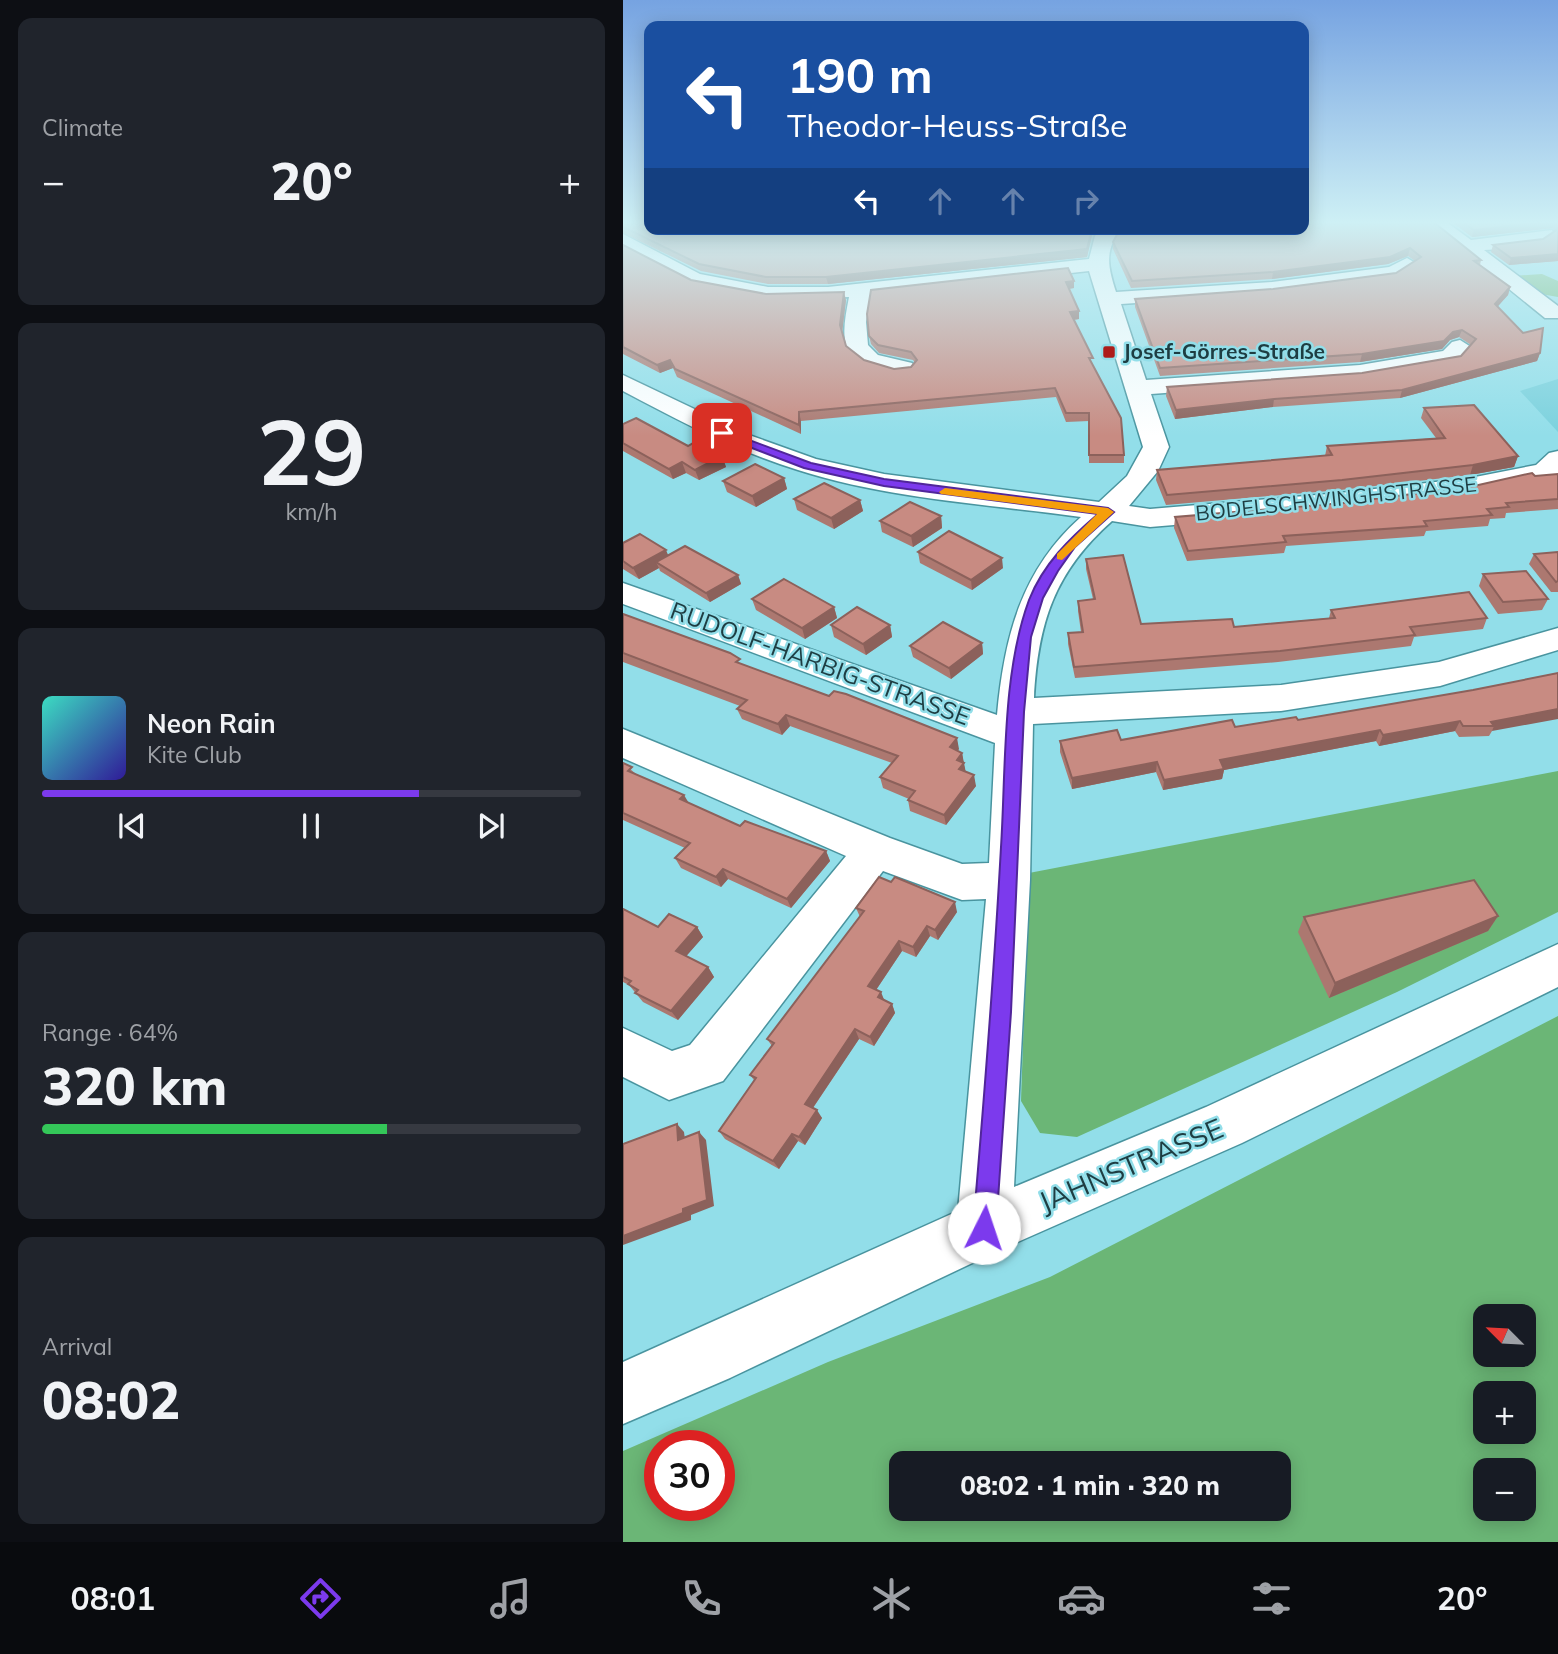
<!DOCTYPE html>
<html lang="en">
<head>
<meta charset="utf-8">
<style>
  body { margin:0; font-family:Mulish,sans-serif; background:#20242c; color:#f1f3f6; height:100vh; display:flex; flex-direction:column; font-size:26px; white-space:nowrap }
  * { box-sizing:border-box; margin:0 }
  p { font-size:23px; color:#9ea1a6 }
  .icon { flex:none; width:38px; height:38px; fill:none; stroke:currentColor; stroke-width:2; stroke-linecap:round; stroke-linejoin:round }
  .map { position:relative; flex:1; overflow:hidden }
  .details { display:flex; flex-direction:column; gap:18px; padding:18px; background:#0d0f14; width:623px }
  .details>* { flex:none }
  .banner { position:absolute; left:21px; top:21px; width:665px; height:214px; border-radius:14px; box-shadow:0 4px 18px #0003; background:#1a4fa0; color:#fff; overflow:hidden }
  .needle { width:46px; rotate:294deg }
  .controls { position:absolute; left:850px; top:1304px; display:grid; gap:14px }
  .controls a { display:grid; place-items:center; width:63px; height:63px; border-radius:14px; background:#171b24; box-shadow:0 4px 18px #0003; font-size:35px }
  .speed { position:absolute; left:21px; top:1430px; display:flex; gap:14px; font-size:35px; font-weight:700; text-align:center }
  .speed>* { display:grid; place-content:center; width:91px; height:91px; border-radius:50%; background:#171b24; box-shadow:0 4px 18px #0003; line-height:1 }
  .speed .limit { border:10px solid #d22; background:#fff; color:#111 }
  .pin { position:absolute; display:grid; place-items:center; width:60px; height:60px; color:#fff; margin:-30px; border-radius:14px; box-shadow:0 4px 10px #0006 }
  .me { position:absolute; width:77px; margin:-38px; rotate:4deg; stroke-linejoin:round; filter:drop-shadow(0 0 5px #0008) }
  .turn { display:flex; align-items:center; gap:24px; height:147px; padding:0 28px; font-size:32px }
  .turn .icon { width:91px; height:91px; stroke-width:2.5 }
  .turn b { display:block; font-size:49px; line-height:60px }
  .lanes { display:flex; align-items:center; height:66px; padding:0 28px; background:#0003; justify-content:center; gap:35px; direction:ltr }
  .lanes .off { opacity:.35 }
  .big { font-size:52px; font-weight:800; line-height:1.1 }
  .details .widget { flex:1; display:flex; flex-direction:column; justify-content:center; gap:10px; min-width:0; padding:0 24px; border-radius:14px; background:#20242c }
  .details .dial { align-items:center; gap:0 }
  .dial b { font-size:91px; line-height:1 }
  .song { display:flex; align-items:center; gap:21px }
  .cover { width:84px; height:84px; border-radius:10px; background:linear-gradient(135deg,hsl(170 70% 55%),hsl(250 70% 35%)) }
  .played { height:7px; border-radius:4px; background:linear-gradient(90deg,#7c3aed 70%,#363941 70%) }
  .keys { display:flex; justify-content:space-around; direction:ltr }
  .heat { display:flex; justify-content:space-between; align-items:center; font-size:38px; direction:ltr }
  .charge { height:10px; border-radius:5px; background:linear-gradient(90deg,#34c759 64%,#363941 0) }
  .trip { position:absolute; left:266px; top:1451px; width:402px; height:70px; border-radius:14px; background:#171b24; box-shadow:0 4px 18px #0003; font-weight:800; line-height:70px; text-align:center }
  .tab-bar { display:flex; height:112px; justify-content:space-around; align-items:center; background:#090b0e; color:#9ea1a6 }
  .tab-bar .icon { width:49px; height:49px }
  .tab-bar .on { color:#7c3aed }
  .tab-bar b { font-size:32px; color:#f1f3f6 }
  main { display:flex; flex:1; min-height:0 }
  .map>svg:first-child { display:block }
</style>
</head>
<body>
<main>
<section class="details">
<div class="widget"><p>Climate</p>
<div class="heat"><a>−</a><b class="big">20°</b><a>+</a></div>
</div>
<div class="widget dial"><b>29</b><p>km/h</p></div>
<div class="widget">
<div class="song"><i class="cover"></i><div><b>Neon Rain</b><p>Kite Club</p></div></div>
<div class="played"></div>
<div class="keys"><svg class="icon" aria-label="previous" viewBox="0 0 24 24"><path d="M18 5L8 12l10 7zM5 5v14"/></svg><svg class="icon" aria-label="pause" viewBox="0 0 24 24"><path d="M8 5v14M16 5v14"/></svg><svg class="icon" aria-label="next" viewBox="0 0 24 24"><path d="M6 5l10 7-10 7zM19 5v14"/></svg></div>
</div>
<div class="widget"><p>Range · 64%</p><b class="big">320 km</b><div class="charge"></div></div>
<div class="widget"><p>Arrival</p><b class="big">08:02</b></div>
</section>
<div class="map">
<svg width="935" height="1542" viewBox="0 0 935 1542">
  <rect width="100%" height="100%" fill="#92dee9"/>
  <!-- built -->
  <polygon fill="#7bd1dd" points="935,379 935,432 897,391"/>
  <!-- green -->
  <g fill="#6bb676" fill-rule="evenodd">
    <polygon points="919,274 935,281 935,297 918,294 889,276"/>
    <polygon points="935,771 935,912 774,992 454,1137 417,1133 398,1101 406,873"/>
    <path d="M935,1016V1542H0V1451L205,1362L427,1277ZM901,1316V1354H863V1316ZM901,1393V1432H863V1393ZM37,1446H96V1505H37ZM656,1463V1508H278V1463ZM901,1470V1508H863V1470Z"/>
  </g>
  <g fill="none" stroke-linecap="round" stroke-linejoin="round">
    <defs>
      <g id="minor">
        <path d="M802,221H822L848,240L929,230L931,234C917,251 881,248 861,250L935,306V318H922Z"/>
        <path d="M185,229H242C233,238 194,238 185,229Z"/>
        <path d="M478,229H498C481,251 485,267 493,292L649,282L766,267L784,258L794,264L771,278L649,294L498,304L523,380L737,365L820,351L829,342L837,340L848,347L835,362L737,379L528,394L546,447L535,471L506,506L527,509L717,493L847,478L913,465L926,453L935,451V474L847,494L717,511L527,527L489,521C431,572 415,624 411,698L658,685L816,662L935,628V650L817,686L658,711L410,724L407,880L391,1187L583,1107L935,944V987L619,1143L381,1248L107,1378L0,1424V1362L335,1211L363,899L339,900L260,871L100,1081L46,1100L0,1077V1028L49,1051L67,1045L223,856L0,758V729L267,838L339,864L366,863L372,743L0,604V583L374,715C381,638 398,570 458,517C365,504 265,499 175,470C113,451 57,421 0,391V375L126,435L193,459L261,474L476,502L504,476L520,447L466,271L247,295L243,322L245,345L255,355L289,363L293,368L289,373C278,376 268,374 257,371C214,360 219,333 226,297L145,299L71,285L0,248V234L77,274L145,287H205L466,259L472,236Z"/>
      </g>
    </defs>
    <!-- minor casing -->
    <use href="#minor" stroke="#49949f" stroke-width="3"/>
    <!-- minor -->
    <use href="#minor" fill="#fff" fill-rule="evenodd"/>
  </g>
  <!-- wall -->
  <g fill="#ac7870">
    <polygon points="0,220 221,231 225,229 475,229 469,235 464,257 205,284 145,284 78,271 0,233"/>
    <polygon points="826,220 935,220 935,261 886,265 868,252 870,245 920,239 931,231 930,228 849,237"/>
    <polygon points="681,229 858,260 857,265 887,287 885,295 874,306 917,353 914,361 777,398 650,407 552,419 543,396 544,387 739,373 838,356 848,345 836,337 827,340 819,349 737,362 537,376 512,307 512,299 650,289 773,273 792,261 785,256 765,264 649,279 508,288 490,249 490,242"/>
    <polygon points="0,245 68,280 143,294 223,300 219,332 223,346 241,360 271,369 288,367 292,363 290,360 256,353 248,344 246,336 451,281 451,288 446,289 456,319 451,320 470,366 501,455 501,463 466,463 466,421 443,422 433,397 178,421 178,434 54,377 50,368 37,373 0,354"/>
    <polygon points="801,408 895,456 891,467 847,475 717,490 543,505 533,480 534,470 702,456 704,446 813,438 798,418"/>
    <polygon points="0,424 99,456 103,467 76,480 63,473 50,479 0,451"/>
    <polygon points="935,474 935,509 883,513 882,518 867,519 865,526 803,531 801,536 663,546 661,553 564,561 551,528 552,517 720,503 851,486 912,476"/>
    <polygon points="161,478 164,489 133,507 104,492 100,481"/>
    <polygon points="171,499 237,500 240,511 211,529 174,510"/>
    <polygon points="318,516 319,528 290,547 259,532 257,521"/>
    <polygon points="0,543 115,575 118,584 87,602 37,571 36,568 16,579 0,569"/>
    <polygon points="295,552 380,568 349,590 297,563"/>
    <polygon points="935,552 935,592 928,592 906,564 911,554"/>
    <polygon points="463,559 518,624 611,627 706,618 708,610 864,618 860,629 791,637 788,646 655,662 452,678 445,644 445,633 458,632 455,611 455,601 470,599 463,569"/>
    <polygon points="860,574 925,599 919,610 875,614 856,586"/>
    <polygon points="129,599 211,607 214,618 182,639 133,610"/>
    <polygon points="0,614 119,664 336,749 334,751 339,753 342,772 353,786 323,825 287,811 285,800 286,799 260,788 257,777 269,763 167,726 159,735 119,719 114,709 117,706 0,662"/>
    <polygon points="208,625 267,625 269,637 243,655 211,637"/>
    <polygon points="359,643 360,654 328,679 290,657 287,646"/>
    <polygon points="935,673 869,731 866,736 836,737 832,731 756,746 753,741 601,770 599,779 540,790 533,772 449,789 437,752 437,741 498,740 612,727 675,720 850,690"/>
    <polygon points="0,763 13,774 66,804 117,826 203,851 207,861 168,908 105,879 98,887 58,868 52,858 62,848 0,820"/>
    <polygon points="233,908 334,912 315,940 307,936 293,957 279,951 253,990 262,1001 269,1004 272,1013 251,1046 236,1039 190,1108 199,1118 182,1145 175,1141 156,1169 102,1139 96,1131 131,1080 127,1075 149,1046 144,1039 237,917"/>
    <polygon points="0,909 35,927 74,927 80,937 63,956 85,967 91,977 55,1020 20,1002 6,985 0,982"/>
    <polygon points="875,916 865,931 706,998 675,932 681,917"/>
  </g>
  <!-- shaded-wall -->
  <g fill="#8c615b">
    <polygon points="933,221 930,228 849,237 851,230"/>
    <polygon points="469,229 475,229 469,235 464,257 205,284 203,277"/>
    <polygon points="787,248 785,256 765,264 649,279 650,272"/>
    <polygon points="935,254 935,261 886,265 888,258"/>
    <polygon points="451,281 451,288 443,289 443,282"/>
    <polygon points="887,287 885,295 870,312 872,304"/>
    <polygon points="221,292 223,300 219,333 217,325"/>
    <polygon points="456,311 456,319 447,320 447,312"/>
    <polygon points="839,330 836,337 827,340 819,349 737,362 739,354"/>
    <polygon points="917,353 914,361 777,398 779,390"/>
    <polygon points="47,360 50,368 37,373 34,365"/>
    <polygon points="651,399 650,407 552,419 553,410"/>
    <polygon points="176,412 178,421 178,434 176,425"/>
    <polygon points="99,456 103,467 76,480 72,470"/>
    <polygon points="895,456 891,467 847,475 850,465"/>
    <polygon points="59,462 63,473 50,479 46,469"/>
    <polygon points="161,478 164,489 133,507 129,496"/>
    <polygon points="237,500 240,511 211,529 208,518"/>
    <polygon points="318,516 319,528 290,547 288,536"/>
    <polygon points="43,550 48,562 33,562 36,568 16,579 10,568"/>
    <polygon points="379,558 380,568 349,590 348,580"/>
    <polygon points="115,575 118,584 87,602 83,593"/>
    <polygon points="211,607 214,618 182,639 179,628"/>
    <polygon points="267,625 269,637 243,655 240,644"/>
    <polygon points="359,643 360,654 328,679 326,668"/>
    <polygon points="935,709 935,719 869,731 871,726 868,722"/>
    <polygon points="163,715 167,726 159,735 155,724"/>
    <polygon points="837,721 832,731 756,746 760,735"/>
    <polygon points="757,730 753,741 601,770 599,779 540,790 541,780 597,760"/>
    <polygon points="334,738 336,749 328,758 327,747"/>
    <polygon points="339,753 343,773 337,780 334,760"/>
    <polygon points="534,762 533,772 449,789 449,778"/>
    <polygon points="351,775 353,786 323,825 321,815"/>
    <polygon points="61,795 67,805 57,799"/>
    <polygon points="203,851 207,861 168,908 164,899"/>
    <polygon points="100,869 105,879 98,887 93,877"/>
    <polygon points="332,902 334,912 315,940 312,930"/>
    <polygon points="875,916 865,931 706,998 712,983"/>
    <polygon points="304,926 307,936 293,957 290,947"/>
    <polygon points="74,927 80,937 59,961 53,951"/>
    <polygon points="276,941 279,951 249,996 245,986"/>
    <polygon points="85,967 91,977 55,1020 48,1011"/>
    <polygon points="258,992 262,1002 255,997"/>
    <polygon points="269,1004 272,1013 251,1046 247,1037"/>
    <polygon points="232,1029 236,1039 187,1112 182,1104"/>
    <polygon points="194,1110 199,1118 182,1145 176,1137"/>
    <polygon points="54,1124 61,1132 63,1147 55,1140"/>
    <polygon points="76,1132 83,1140 91,1206 68,1215 68,1220 0,1245 0,1236 60,1209"/>
    <polygon points="169,1134 175,1141 156,1169 150,1161"/>
  </g>
  <!-- building -->
  <g fill="#c88b82" stroke="#8c615b" stroke-width="2">
    <polygon points="0,220 26,220 26,229 207,229 221,231 225,229 469,229 464,249 203,277 143,277 76,264 0,227"/>
    <polygon points="681,220 808,220 858,260 851,261 887,287 872,304 900,333 920,328 917,353 779,390 651,399 553,410 544,387 739,373 838,356 853,339 839,330 830,332 821,341 739,354 537,368 512,299 650,289 773,273 798,257 787,248 767,257 650,272 509,281 490,242 497,229 681,229"/>
    <polygon points="837,220 935,220 935,228 933,221 851,230"/>
    <polygon points="935,229 935,254 888,258 870,245 920,239"/>
    <polygon points="0,245 68,280 143,294 221,292 217,325 223,346 241,360 271,369 288,367 294,360 288,352 255,345 246,336 244,314 248,290 445,268 451,281 443,282 456,311 447,312 470,358 466,358 498,418 501,455 466,455 466,413 443,413 432,388 176,412 176,425 52,369 47,360 34,365 0,347"/>
    <polygon points="851,405 895,456 850,465 719,480 544,495 534,470 709,455 704,446 822,438 801,408"/>
    <polygon points="13,418 65,446 72,442 99,456 72,470 59,462 46,469 0,443 0,424"/>
    <polygon points="132,464 161,478 129,496 100,481"/>
    <polygon points="909,473 912,476 935,474 935,499 883,503 886,507 864,509 869,515 801,521 804,526 660,536 663,542 565,551 552,517 720,503 851,486"/>
    <polygon points="201,483 237,500 208,518 171,499"/>
    <polygon points="287,502 318,516 288,536 257,521"/>
    <polygon points="326,531 379,558 348,580 295,552"/>
    <polygon points="17,534 43,550 10,568 0,561 0,543"/>
    <polygon points="62,546 115,575 83,593 33,562"/>
    <polygon points="935,552 935,581 933,582 911,554"/>
    <polygon points="500,555 518,624 609,619 611,627 712,618 708,610 846,592 864,618 787,627 792,635 657,651 451,667 445,633 460,632 455,601 472,599 463,559"/>
    <polygon points="903,571 925,599 880,602 860,574"/>
    <polygon points="161,579 211,607 179,628 129,599"/>
    <polygon points="234,607 267,625 240,644 208,625"/>
    <polygon points="0,614 107,653 117,659 113,662 206,696 211,691 223,694 334,738 327,747 339,753 334,760 341,763 336,769 351,775 321,815 285,800 292,791 257,777 275,756 163,715 155,724 114,709 124,700 0,653"/>
    <polygon points="320,622 359,643 326,668 287,646"/>
    <polygon points="935,673 935,709 868,722 871,726 840,726 837,721 760,735 757,730 597,760 601,769 541,780 534,762 449,778 437,741 494,730 498,740 609,720 612,727 673,717 675,720 850,690"/>
    <polygon points="0,763 9,767 5,771 61,795 57,799 117,826 122,821 203,851 164,899 100,869 93,877 52,858 67,843 0,813"/>
    <polygon points="256,877 268,882 272,877 332,902 312,930 304,926 290,947 276,941 245,986 258,992 255,997 269,1004 247,1037 232,1029 182,1104 194,1110 176,1137 169,1134 150,1161 96,1131 133,1078 127,1075 151,1043 144,1039 241,911 233,908"/>
    <polygon points="851,880 875,916 712,983 681,917"/>
    <polygon points="0,909 35,927 46,914 74,927 53,951 85,967 48,1011 12,993 15,990 5,984 8,981 0,977"/>
    <polygon points="54,1124 55,1140 76,1132 84,1200 60,1209 60,1213 0,1236 0,1144"/>
  </g>
  <!-- sky -->
  <linearGradient id="sky" x2="0" y2="1"><stop stop-color="#76a3e1"/><stop offset="0.51" stop-color="#cef0f5"/><stop offset="1" stop-color="#cef0f5" stop-opacity="0"/></linearGradient>
  <rect width="935" height="436" fill="url(#sky)"/>
  <!-- route -->
  <path fill="#7c3aed" stroke="#51269a" stroke-width="2" d="M95,431H102L188,463L261,479L485,508L491,512L452,547L435,571L420,598L408,637L401,712L388,1012L373,1228L369,1236L361,1239L353,1236L350,1228C361,1101 371,974 378,847C383,769 379,673 406,600C420,564 447,538 475,514L261,486L181,468L95,435Z"/>
  <!-- slow -->
  <polygon fill="#f59e0b" points="322,488 485,508 491,512 439,560 434,559 434,554 474,514 318,494 316,492"/>
  <!-- markers -->
  <rect fill="#ad1c1a" stroke="#92dee9" stroke-width="2.5" x="479" y="345" width="14" height="14" rx="3.5"/>
  <g text-anchor="middle" stroke-width="5" stroke-linejoin="round" paint-order="stroke">
    <!-- far-poi labels -->
    <g font-size="21" font-weight="bold" fill="#1e3d42" stroke="#92dee9" text-anchor="start">
      <text x="500" y="359">Josef-Görres-Straße</text>
    </g>
    <!-- far-street labels -->
    <g font-size="21" fill="#1e3d42" stroke="#92dee9">
      <text transform="translate(713 499) rotate(-6)" y="7">BODELSCHWINGHSTRASSE</text>
    </g>
    <!-- street labels -->
    <g font-size="24" fill="#1e3d42" stroke="#92dee9">
      <text transform="translate(197 664) rotate(20)" y="8">RUDOLF-HARBIG-STRASSE</text>
    </g>
    <!-- near-street labels -->
    <g font-size="28" fill="#1e3d42" stroke="#92dee9">
      <text transform="translate(508 1165) rotate(-23)" y="10">JAHNSTRASSE</text>
    </g>
  </g>
</svg>
<div class="controls">
<a><svg class="needle" viewBox="-14 -14 28 28"><path d="M0-13l5 13h-10z" fill="#e53935"/><path d="M0 13l5-13h-10z" fill="#9ea1a6"/></svg></a>
<a>+</a>
<a>−</a>
</div>
<div class="speed"><div class="limit">30</div></div>
<div class="pin" style="left:99px;top:433px;background:#d93025"><svg class="icon" aria-label="arrive" viewBox="0 0 24 24"><path d="M6 21V4h12l-3 4 3 4H6"/></svg></div>
<svg class="me" style="left:361px;top:1228px" viewBox="-20 -20 40 40"><circle r="19" fill="#fff"/><path d="M0-13L10 11 0 6-10 11z" fill="#7c3aed"/></svg>
<div class="trip">08:02 · 1 min · 320 m</div>
<div class="banner">
<div class="turn"><svg class="icon" aria-label="left" viewBox="0 0 24 24"><path d="M17 20v-9H6M10 6l-5 5 5 5"/></svg><div><b>190 m</b>Theodor-Heuss-Straße</div></div>
<div class="lanes"><svg class="icon" aria-label="left" viewBox="0 0 24 24"><path d="M17 20v-9H6M10 6l-5 5 5 5"/></svg><svg class="icon off" aria-label="ahead" viewBox="0 0 24 24"><path d="M12 20V5M6 11l6-6 6 6"/></svg><svg class="icon off" aria-label="ahead" viewBox="0 0 24 24"><path d="M12 20V5M6 11l6-6 6 6"/></svg><svg class="icon off" aria-label="right" viewBox="0 0 24 24"><path d="M7 20v-9h11M14 6l5 5-5 5"/></svg></div>
</div>
</div>
</main>
<nav class="tab-bar">
<b>08:01</b>
<svg class="icon on" aria-label="directions" viewBox="0 0 24 24"><path d="M12 3l9 9-9 9-9-9zM9 14v-3h6M13 9l2 2-2 2"/></svg>
<svg class="icon" aria-label="music" viewBox="0 0 24 24"><path d="M9 18V5l10-2v13"/><circle cx="6" cy="18" r="3"/><circle cx="16" cy="16" r="3"/></svg>
<svg class="icon" aria-label="phone" viewBox="0 0 24 24"><path d="M5 4h4l2 5-3 2q2 4 5 5l2-3 5 2v4C11 20 4 13 5 4z"/></svg>
<svg class="icon" aria-label="climate" viewBox="0 0 24 24"><path d="M12 3v18M4 7l16 10M4 17L20 7"/></svg>
<svg class="icon" aria-label="car" viewBox="0 0 24 24"><path d="M5 17H2v-5l4-1 3-4h7l3 4 3 1v5h-3M9 17h6M6 11h13"/><circle cx="7" cy="17" r="2"/><circle cx="17" cy="17" r="2"/></svg>
<svg class="icon" aria-label="filters" viewBox="0 0 24 24"><path d="M4 7h16M4 17h16"/><circle cx="9" cy="7" r="2"/><circle cx="15" cy="17" r="2"/></svg>
<b>20°</b>
</nav>
</body>
</html>
